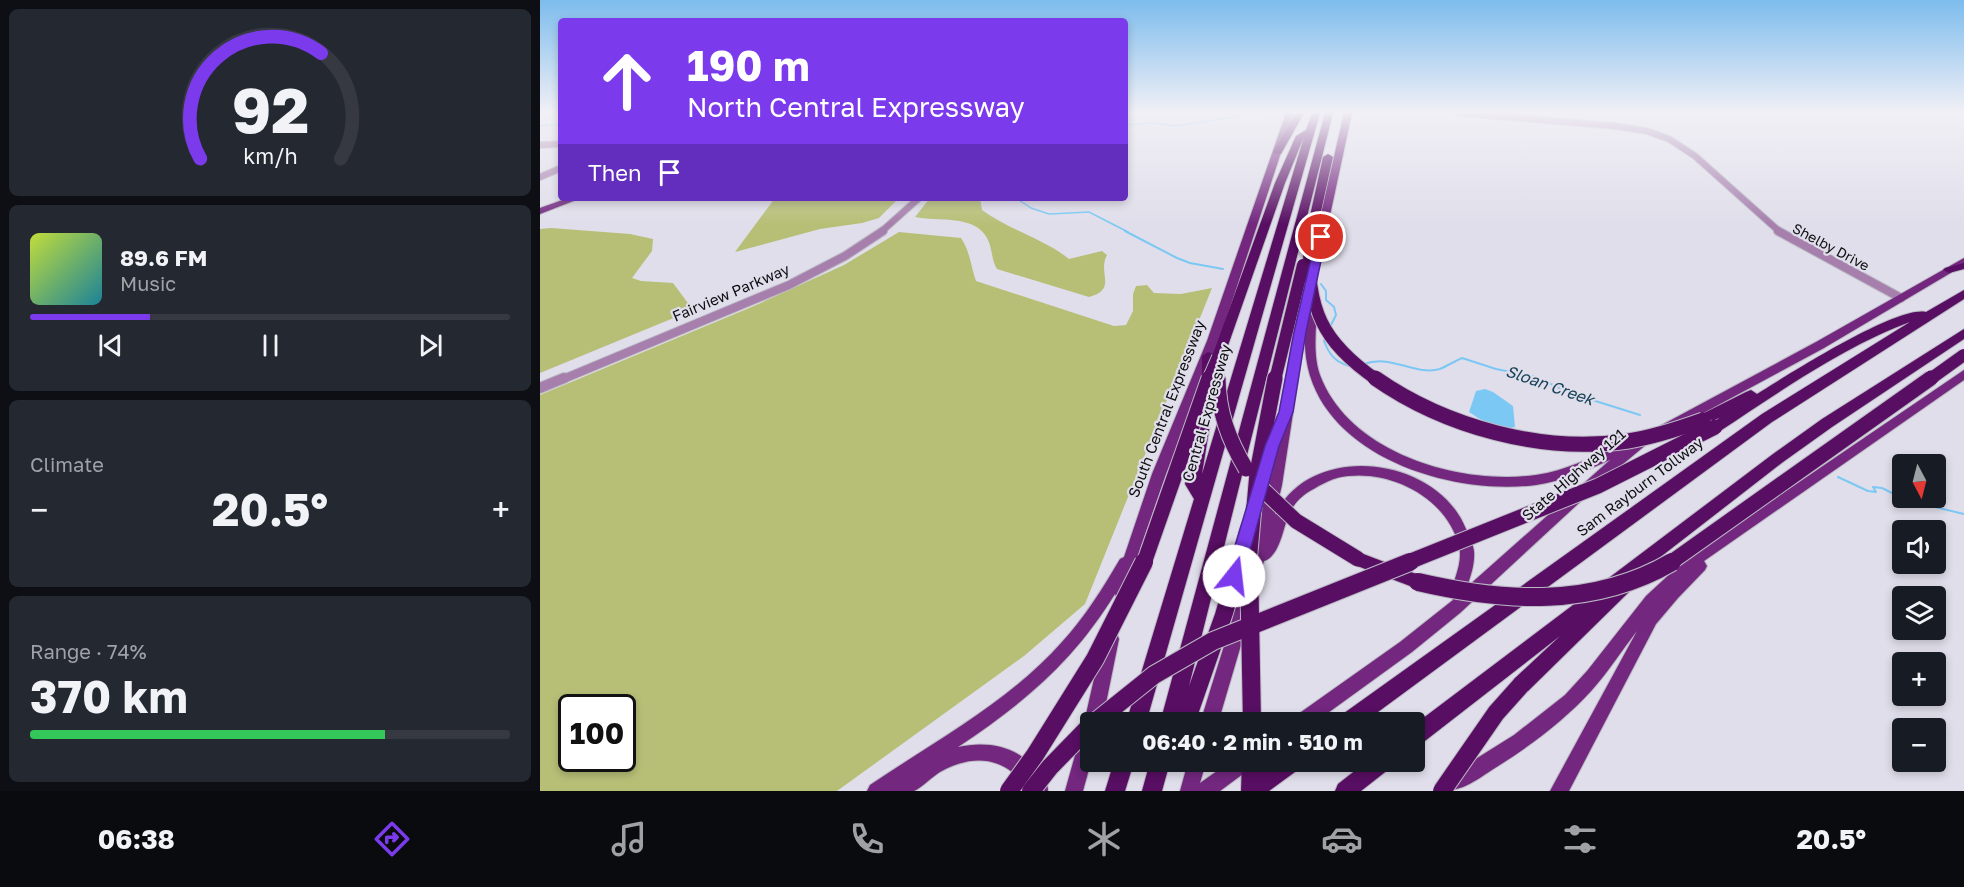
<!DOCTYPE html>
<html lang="en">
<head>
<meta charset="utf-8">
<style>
  body { margin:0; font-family:"Golos Text",sans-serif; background:#242831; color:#f1f3f6; height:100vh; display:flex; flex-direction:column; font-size:22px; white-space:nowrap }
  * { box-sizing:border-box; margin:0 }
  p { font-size:20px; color:#9ea1a6 }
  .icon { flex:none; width:33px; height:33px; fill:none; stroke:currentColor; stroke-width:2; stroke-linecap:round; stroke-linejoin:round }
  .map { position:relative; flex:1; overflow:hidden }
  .drawer { display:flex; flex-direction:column; gap:9px; padding:9px; background:#0d0f14; width:540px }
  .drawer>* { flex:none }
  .banner { position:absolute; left:18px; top:18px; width:570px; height:183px; border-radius:6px; box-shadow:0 3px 9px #0003; background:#7c3aed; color:#fff; overflow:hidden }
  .needle { width:39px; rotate:173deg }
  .buttons { position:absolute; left:1352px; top:454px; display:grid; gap:12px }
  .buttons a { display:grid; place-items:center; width:54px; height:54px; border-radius:6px; background:#171b24; box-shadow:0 3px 9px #0003; font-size:30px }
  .speed { position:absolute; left:18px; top:694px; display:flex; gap:12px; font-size:30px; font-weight:700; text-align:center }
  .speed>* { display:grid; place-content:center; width:78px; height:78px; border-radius:50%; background:#171b24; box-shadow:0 3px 9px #0003; line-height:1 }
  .speed .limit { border:3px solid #111; border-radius:9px; background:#fff; color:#111 }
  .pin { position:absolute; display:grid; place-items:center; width:51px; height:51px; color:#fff; margin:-26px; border:3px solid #fff; border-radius:50%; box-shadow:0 2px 6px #0007 }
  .me { position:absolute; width:66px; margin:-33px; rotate:16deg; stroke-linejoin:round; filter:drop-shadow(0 0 4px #0008) }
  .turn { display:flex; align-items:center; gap:21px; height:126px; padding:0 30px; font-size:27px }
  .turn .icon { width:78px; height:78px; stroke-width:2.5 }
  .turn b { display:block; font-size:42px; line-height:51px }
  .then { display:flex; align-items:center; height:57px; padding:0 30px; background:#0003; gap:12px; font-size:22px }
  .big { font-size:45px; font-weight:700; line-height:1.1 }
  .drawer .card { flex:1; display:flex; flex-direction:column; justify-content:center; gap:9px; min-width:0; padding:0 21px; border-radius:9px; background:#242831 }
  .drawer .dial { align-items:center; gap:0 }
  .dial svg { height:156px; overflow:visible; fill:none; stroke:#363941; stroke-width:7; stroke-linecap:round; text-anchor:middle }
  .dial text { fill:#f1f3f6; stroke:none }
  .song { display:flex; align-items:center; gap:18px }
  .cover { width:72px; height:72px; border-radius:9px; background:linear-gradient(135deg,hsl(70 70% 55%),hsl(190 70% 35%)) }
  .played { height:6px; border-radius:3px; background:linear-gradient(90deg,#7c3aed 25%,#363941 25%) }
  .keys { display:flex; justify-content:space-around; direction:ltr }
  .heat { display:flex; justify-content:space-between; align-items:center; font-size:33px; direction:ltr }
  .charge { height:9px; border-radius:4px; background:linear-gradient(90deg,#34c759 74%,#363941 0) }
  .trip { position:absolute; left:540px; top:712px; width:345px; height:60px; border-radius:6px; background:#171b24; box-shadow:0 3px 9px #0003; font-weight:700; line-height:60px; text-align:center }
  .dock { display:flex; height:96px; justify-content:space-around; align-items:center; background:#090b0e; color:#9ea1a6 }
  .dock .icon { width:42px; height:42px }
  .dock .on { color:#7c3aed }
  .dock b { font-size:27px; color:#f1f3f6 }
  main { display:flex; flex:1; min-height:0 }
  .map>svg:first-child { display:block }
</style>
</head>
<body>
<main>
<section class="drawer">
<div class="card dial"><svg viewBox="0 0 100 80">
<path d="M14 69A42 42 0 1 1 86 69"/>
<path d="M14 69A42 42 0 0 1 76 15" stroke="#7c3aed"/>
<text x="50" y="56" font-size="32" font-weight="700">92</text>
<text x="50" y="72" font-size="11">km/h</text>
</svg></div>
<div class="card">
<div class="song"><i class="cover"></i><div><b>89.6 FM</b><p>Music</p></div></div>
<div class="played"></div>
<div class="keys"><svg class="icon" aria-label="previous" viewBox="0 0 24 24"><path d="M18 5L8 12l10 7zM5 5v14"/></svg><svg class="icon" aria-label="pause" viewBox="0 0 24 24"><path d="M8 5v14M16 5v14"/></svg><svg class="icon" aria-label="next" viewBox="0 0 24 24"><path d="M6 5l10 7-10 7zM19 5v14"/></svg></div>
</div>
<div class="card"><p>Climate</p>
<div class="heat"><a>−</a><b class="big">20.5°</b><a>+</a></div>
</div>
<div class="card"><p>Range · 74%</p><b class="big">370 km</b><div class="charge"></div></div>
</section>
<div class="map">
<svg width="1424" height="791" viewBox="0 0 1424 791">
  <rect width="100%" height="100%" fill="#e0deea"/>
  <!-- green -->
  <g fill="#b7bf77" fill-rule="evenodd">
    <polygon points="235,198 359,198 339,218 322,223 280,229 195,252"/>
    <path d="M390,198H440L442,210C469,230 503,238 529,259L562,251L567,255C557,273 578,289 549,297L457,269C451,260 453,249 447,238C434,214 398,222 375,217Z"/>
    <polygon points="11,228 90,234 113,239 112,251 92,278 101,281 133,283 153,310 0,373 0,229"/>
    <path d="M359,232L421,238C430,251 431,267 436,281L574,326L586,325L593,311V294L596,286L607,285L614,293L641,294L672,288L545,604L484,656L297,791H0V395L214,306L304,265ZM32,708H82V759H32Z"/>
  </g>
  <!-- water -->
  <path fill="#7cc8f4" d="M945,389L953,392L973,406L975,427C959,431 942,421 929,412L936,391Z"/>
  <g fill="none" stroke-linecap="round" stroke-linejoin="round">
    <!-- stream-far1 -->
    <g stroke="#7cc8f4" stroke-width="1.5">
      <polyline points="585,125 612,123 636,126 719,113"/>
      <polyline points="0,126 21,124"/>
      <polyline points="476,198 491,208 509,214 549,212 588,232"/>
    </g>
    <!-- stream -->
    <g stroke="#7cc8f4" stroke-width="2">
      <polyline points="585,231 637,258 650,263 683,269"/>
      <polyline points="781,284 786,291 786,300 794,307 796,315 790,327"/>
      <path d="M786,337L784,341C789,354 795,362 809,366"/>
      <path d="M824,364C852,354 875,376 900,369C907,366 915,361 922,358L956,369L996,377L1030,393L1100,415"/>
      <polyline points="1298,477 1328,491 1336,492 1333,487 1342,488 1366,500 1424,514"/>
    </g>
    <defs>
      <g id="minor-far2">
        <polyline points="919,113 1075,126 1107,131 1129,139 1155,156 1240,232"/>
        <polyline points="0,145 21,144"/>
        <polyline points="0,177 21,168"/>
        <polyline points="341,232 379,198"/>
      </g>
      <g id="minor-far1">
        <polyline points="1238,231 1361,298"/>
        <polyline points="21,380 249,285 305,256 343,231"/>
      </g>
      <polyline id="minor" points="0,388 24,378"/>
      <g id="major">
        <path d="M746,113H754L679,341L626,474L601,546L587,598L582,600L577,598L575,594C533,662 484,703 418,747C450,740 480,747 500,774C505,780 508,784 508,791H490C467,758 436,752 400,772C393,776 380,789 374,791C367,791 336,791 327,791L330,785C395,741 469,702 522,642C545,617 563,588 580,559L584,557L612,474L667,341Z"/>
        <path d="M804,113H812L772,299L777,302C777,325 772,353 780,375C810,456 929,489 1007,473C1034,467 1059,454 1084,444C1087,443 1090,444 1093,443C1101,441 1101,433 1111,436L1113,439L1065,479L920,613L872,652L774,723H751L754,717L860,642L913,600L910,595C914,579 923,562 919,546C907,499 854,471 808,476C794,477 782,484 770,491C761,496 753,505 749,514C743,528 740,556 724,561L718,581L713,582L708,581L706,576L728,485L754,332ZM765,335C760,448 902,497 996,485C1022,481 1046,471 1070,460L927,587C931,575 935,564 934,551C933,544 929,536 926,529C897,456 771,440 735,515L742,485Z"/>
        <polygon points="28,198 41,198 0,214 0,208"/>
        <polygon points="1424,258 1424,265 1284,348 1128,432 1120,432 1118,429 1120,426 1276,342"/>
        <path d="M1424,370V380L1164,561L1167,566L1165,570L1138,598L1116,624L1029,791H1010L1097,631C1082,650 1069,671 1052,690C1024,721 990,746 955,768C936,780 924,791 901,791L899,786L902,780L974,735L1025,695L1047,671L1106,596L1146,559Z"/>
        <polygon points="706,594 711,596 714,601 678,723 660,723 698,601 701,596"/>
        <polygon points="571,632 577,634 579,639 562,723 550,723 551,762 543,791 525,791 541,734 546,727 544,723 563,639 565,634"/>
        <polygon points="648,762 666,762 660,783 690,762 714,762 711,768 680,791 640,791"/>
      </g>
      <g id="highway">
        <polygon points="756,113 764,113 741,154 735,154 733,152"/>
        <path d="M772,113H780L606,723H586L654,499L645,484L662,387V356L668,352L673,354L735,183L756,136L766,130ZM764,137L662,474L676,387L675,360H683L684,357L745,183Z"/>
        <polygon points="785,113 793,113 649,686 675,614 700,528 702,523 708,522 714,523 716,528 693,614 655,723 620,723"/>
        <polygon points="788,154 793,157 774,243 769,246 764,243 783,157"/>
        <polygon points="1424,263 1424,269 1409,273 1403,270 1405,268"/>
        <path d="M1424,290V299L1232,422L823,723H797L800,716L1222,414L1370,322C1308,344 1236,394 1180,431H1170L1168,427L1179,418L1163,425L1156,420L1158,416L1206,392L1211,390L1217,394C1246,376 1357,305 1386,312Z"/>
        <polygon points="1424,329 1424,339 1292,427 1243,462 1092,579 1094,584 1092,589 988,691 981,694 974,691 972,685 974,679 1020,636 881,744 874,747 874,725 1233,454 1282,419"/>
        <path d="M746,407L753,412L739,446L728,487L725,491L720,493L715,491L712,487C717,472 732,411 746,407Z"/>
        <polygon points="818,552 884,577 886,582 884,587 878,589 812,564 810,559 812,554"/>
        <polygon points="574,762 594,762 585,791 565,791"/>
        <polygon points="610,762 630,762 622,791 602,791"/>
        <polygon points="702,762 722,762 722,772 735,762 762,762 759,769 729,791 701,791"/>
        <polygon points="826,762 852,762 849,769 821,791 795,791 798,784"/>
      </g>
    </defs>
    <!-- minor-far2 casing -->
    <use href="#minor-far2" stroke="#bab9c3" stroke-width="8"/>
    <!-- minor-far1 casing -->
    <use href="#minor-far1" stroke="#bab9c3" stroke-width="10"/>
    <!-- minor casing -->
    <use href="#minor" stroke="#bab9c3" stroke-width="12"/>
    <!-- major casing -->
    <use href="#major" stroke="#bab9c3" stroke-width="2"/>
    <!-- highway casing -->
    <use href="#highway" stroke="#bab9c3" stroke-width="2"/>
    <!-- minor-far2 -->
    <use href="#minor-far2" stroke="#a77fad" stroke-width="6"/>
    <!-- minor-far1 -->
    <use href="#minor-far1" stroke="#a77fad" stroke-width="8"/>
    <!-- minor -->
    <use href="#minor" stroke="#a77fad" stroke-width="10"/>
    <!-- major -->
    <use href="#major" fill="#73277f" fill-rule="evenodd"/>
    <!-- highway -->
    <use href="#highway" fill="#580e63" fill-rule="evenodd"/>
    <defs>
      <g id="highway-bridge-far2">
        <path d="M769,243C769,310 780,340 837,380"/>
        <polyline points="668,380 678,357"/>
        <polyline points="677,380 678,365"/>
        <polyline points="735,380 763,265"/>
        <polyline points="1389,380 1424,355"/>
      </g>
      <g id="highway-bridge-far1">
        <path d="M678,378C678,412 689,440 706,469"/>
        <path d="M835,378C905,427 1003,454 1088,441C1114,437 1138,429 1163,420"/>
        <polyline points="718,485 756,521 818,559"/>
        <polyline points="604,563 669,378"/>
        <polyline points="709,563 717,473 735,378"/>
        <polyline points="866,563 1058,486 1175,427"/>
        <polyline points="1130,563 1391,378"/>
      </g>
      <g id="highway-bridge">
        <polyline points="709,562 712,723"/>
        <path d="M878,582C964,602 1053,608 1132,562"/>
        <polyline points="554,723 614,675 673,641 870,562"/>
        <polyline points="469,791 495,755 555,659 604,562"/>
        <polyline points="491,791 510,767 550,726"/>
        <polyline points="902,791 956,713 981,685"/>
      </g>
    </defs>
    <!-- highway-bridge-far2 casing -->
    <use href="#highway-bridge-far2" stroke="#bab9c3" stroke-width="14" stroke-linecap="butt"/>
    <!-- highway-bridge-far1 casing -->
    <use href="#highway-bridge-far1" stroke="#bab9c3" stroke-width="17" stroke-linecap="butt"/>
    <!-- highway-bridge casing -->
    <use href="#highway-bridge" stroke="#bab9c3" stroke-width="20" stroke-linecap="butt"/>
    <!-- highway-bridge-far2 -->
    <use href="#highway-bridge-far2" stroke="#580e63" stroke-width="12"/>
    <!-- highway-bridge-far1 -->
    <use href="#highway-bridge-far1" stroke="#580e63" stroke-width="15"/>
    <!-- highway-bridge -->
    <use href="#highway-bridge" stroke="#580e63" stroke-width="18"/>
  </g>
  <!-- sky -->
  <linearGradient id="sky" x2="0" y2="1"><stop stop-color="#7dbced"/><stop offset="0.5" stop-color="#f1f0f6"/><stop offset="1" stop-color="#f1f0f6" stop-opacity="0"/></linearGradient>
  <rect width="1424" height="224" fill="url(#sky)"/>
  <!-- route -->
  <polygon fill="#7c3aed" stroke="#51269a" stroke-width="1.5" points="781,234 786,237 766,332 753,412 739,446 703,576 700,581 694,583 688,581 686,576 725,446 739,412 754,332 776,237"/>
  <g text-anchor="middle" stroke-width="4.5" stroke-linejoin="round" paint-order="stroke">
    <!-- far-street labels -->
    <g font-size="14" fill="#0f0e12" stroke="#e0deea">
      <text transform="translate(1291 247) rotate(28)" y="5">Shelby Drive</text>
    </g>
    <!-- street labels -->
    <g font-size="15" fill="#0f0e12" stroke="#e0deea">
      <text transform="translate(191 293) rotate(-23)" y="5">Fairview Parkway</text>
      <text transform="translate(627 409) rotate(-69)" y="5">South Central Expressway</text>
      <text transform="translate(667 413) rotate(-74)" y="5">Central Expressway</text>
      <text transform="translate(1034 475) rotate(-41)" y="5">State Highway 121</text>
      <text transform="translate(1100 487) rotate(-37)" y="5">Sam Rayburn Tollway</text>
    </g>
    <!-- water labels -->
    <g font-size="16" font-style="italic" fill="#174259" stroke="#e0deea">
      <text transform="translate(1010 385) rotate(19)" y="6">Sloan Creek</text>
    </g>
  </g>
</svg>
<div class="buttons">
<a><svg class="needle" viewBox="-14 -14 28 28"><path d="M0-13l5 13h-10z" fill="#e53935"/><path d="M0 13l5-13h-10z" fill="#9ea1a6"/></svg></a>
<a><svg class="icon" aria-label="sound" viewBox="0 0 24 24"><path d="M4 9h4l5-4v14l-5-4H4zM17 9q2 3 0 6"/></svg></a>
<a><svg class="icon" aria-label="layers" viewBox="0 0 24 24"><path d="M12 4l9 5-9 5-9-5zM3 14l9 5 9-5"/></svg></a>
<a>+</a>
<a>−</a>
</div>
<div class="speed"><div class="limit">100</div></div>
<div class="pin" style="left:781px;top:237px;background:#d93025"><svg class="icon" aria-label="arrive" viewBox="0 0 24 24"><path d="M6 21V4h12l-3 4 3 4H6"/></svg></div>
<svg class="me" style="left:694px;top:576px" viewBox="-20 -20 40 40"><circle r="19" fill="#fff"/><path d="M0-13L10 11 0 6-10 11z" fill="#7c3aed"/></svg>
<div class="trip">06:40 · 2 min · 510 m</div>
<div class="banner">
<div class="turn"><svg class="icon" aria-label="ahead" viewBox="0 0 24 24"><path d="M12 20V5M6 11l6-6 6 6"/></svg><div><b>190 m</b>North Central Expressway</div></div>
<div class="then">Then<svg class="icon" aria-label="arrive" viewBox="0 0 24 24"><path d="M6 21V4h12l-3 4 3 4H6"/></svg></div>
</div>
</div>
</main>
<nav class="dock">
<b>06:38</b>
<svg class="icon on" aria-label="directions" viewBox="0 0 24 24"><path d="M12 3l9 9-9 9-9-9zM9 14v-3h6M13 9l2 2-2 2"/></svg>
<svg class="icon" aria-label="music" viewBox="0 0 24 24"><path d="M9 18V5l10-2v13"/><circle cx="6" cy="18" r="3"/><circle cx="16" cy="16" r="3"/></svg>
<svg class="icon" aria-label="phone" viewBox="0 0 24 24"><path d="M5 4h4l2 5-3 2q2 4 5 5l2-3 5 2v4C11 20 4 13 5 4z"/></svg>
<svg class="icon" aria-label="climate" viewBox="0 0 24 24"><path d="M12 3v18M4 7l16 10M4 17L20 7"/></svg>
<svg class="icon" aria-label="car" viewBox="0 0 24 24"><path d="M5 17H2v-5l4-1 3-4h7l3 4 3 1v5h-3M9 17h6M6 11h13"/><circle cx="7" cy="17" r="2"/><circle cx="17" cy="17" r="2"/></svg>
<svg class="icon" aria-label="filters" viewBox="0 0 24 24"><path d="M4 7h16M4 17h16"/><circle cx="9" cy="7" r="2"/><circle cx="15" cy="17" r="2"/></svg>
<b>20.5°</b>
</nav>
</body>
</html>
